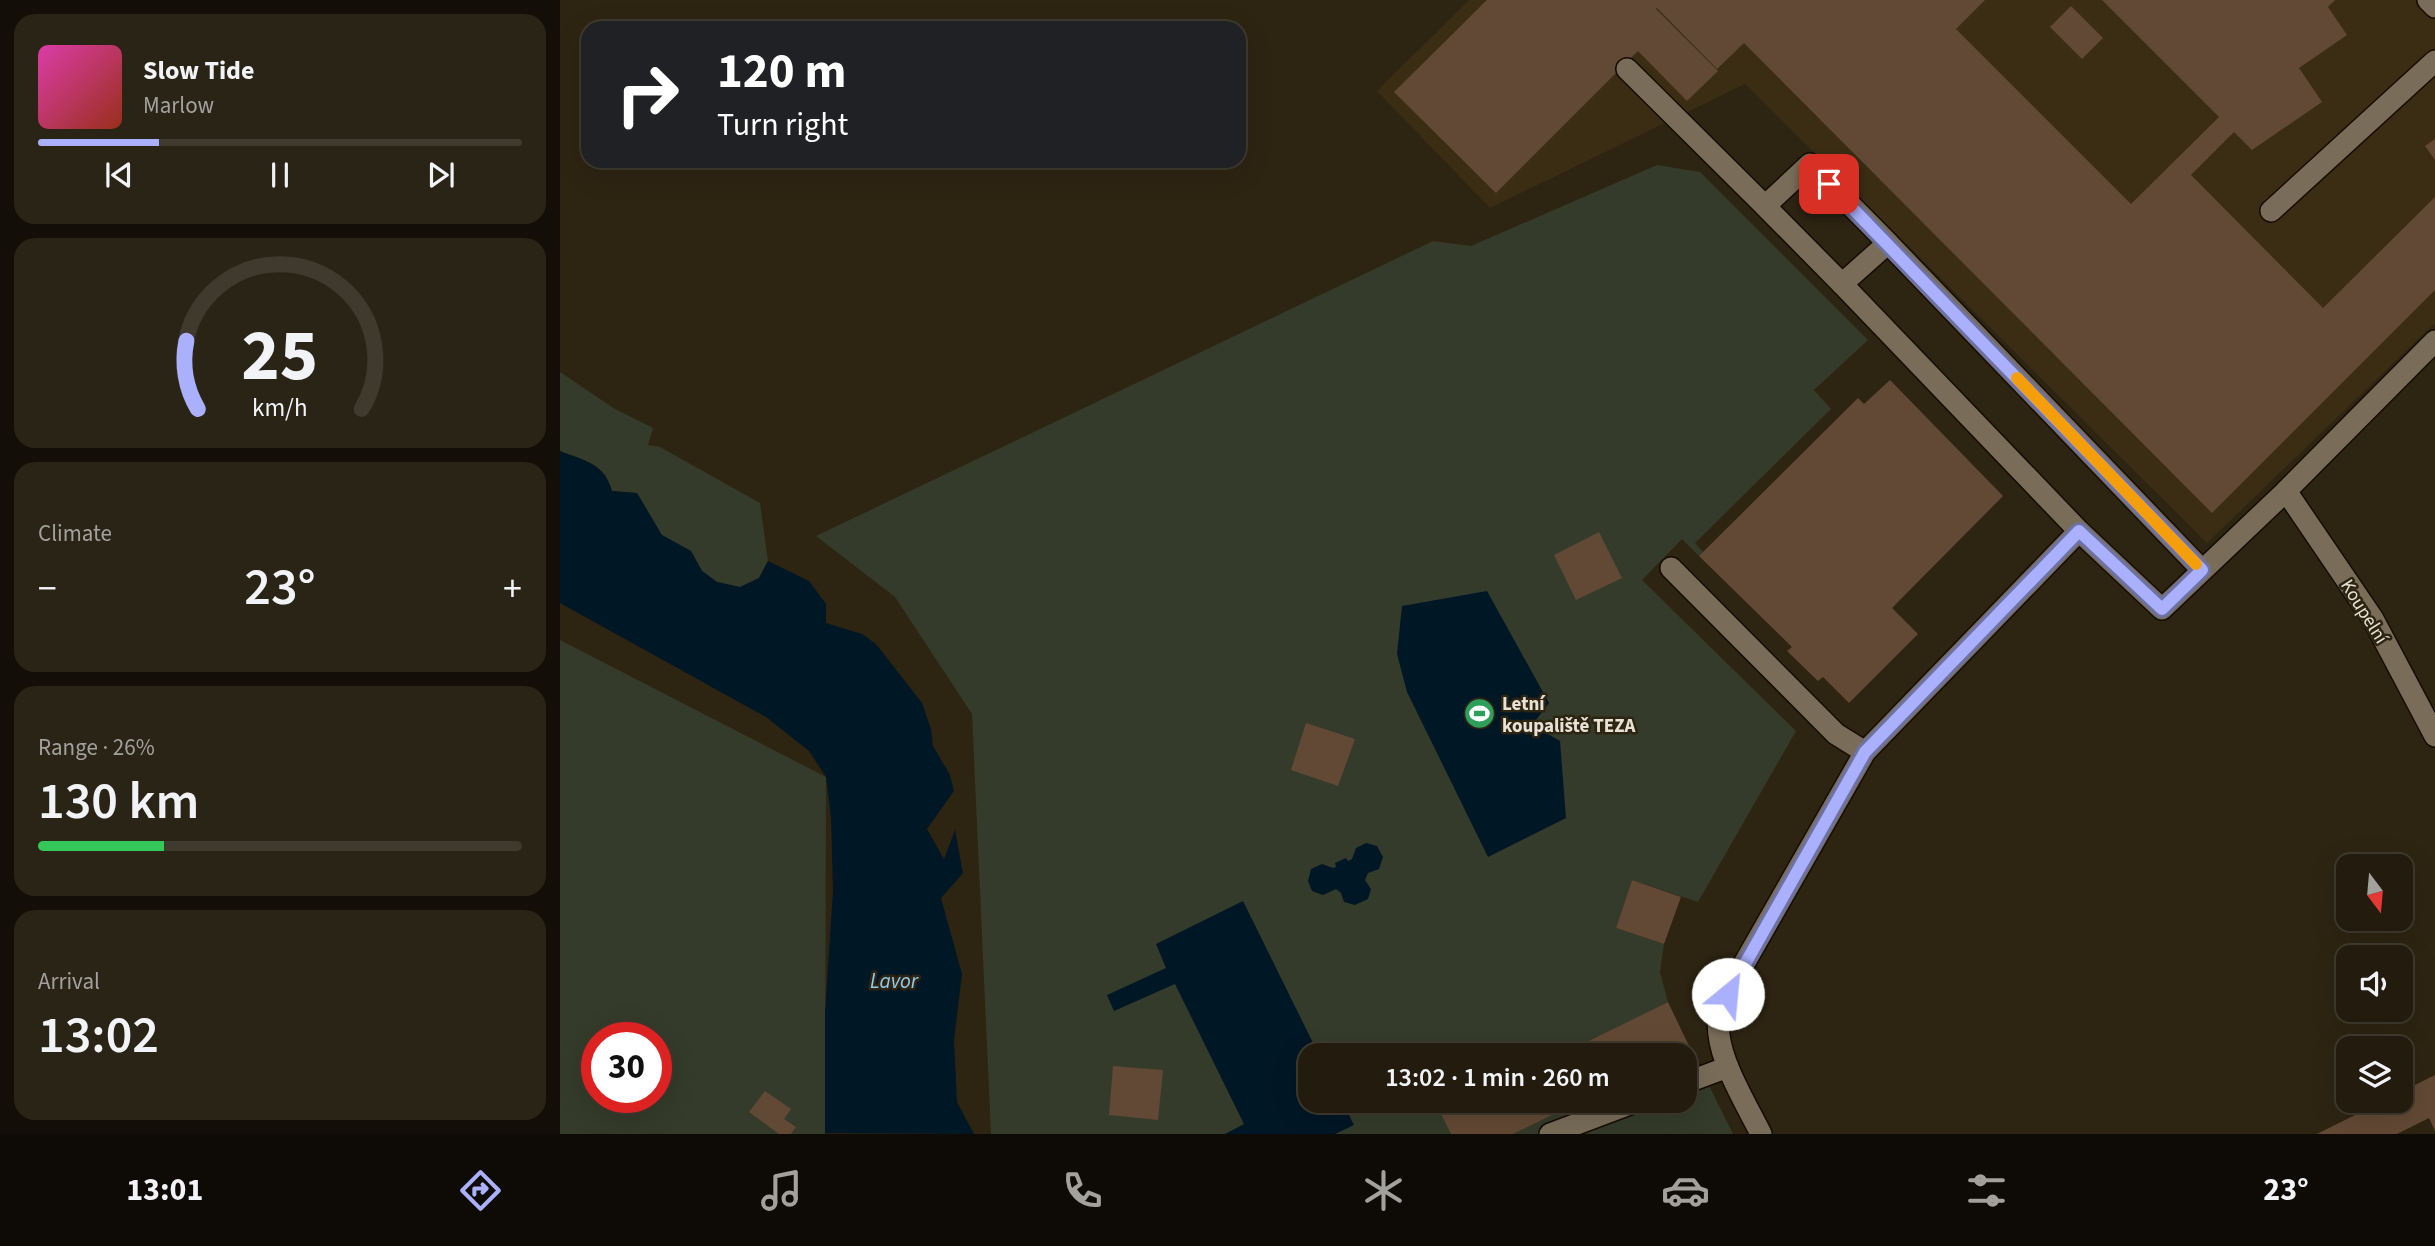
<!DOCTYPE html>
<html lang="en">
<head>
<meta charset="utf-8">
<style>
  body { margin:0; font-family:"Source Sans 3",sans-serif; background:#2a2417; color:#f1f3f6; height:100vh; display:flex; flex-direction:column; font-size:26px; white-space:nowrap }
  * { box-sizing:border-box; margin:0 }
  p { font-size:23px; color:#a2a19e }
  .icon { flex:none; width:38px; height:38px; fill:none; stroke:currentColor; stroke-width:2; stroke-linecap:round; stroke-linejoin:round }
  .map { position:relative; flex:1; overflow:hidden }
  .panel { display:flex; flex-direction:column; gap:14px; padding:14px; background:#130f08; width:560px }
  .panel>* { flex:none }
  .top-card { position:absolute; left:21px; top:21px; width:665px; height:147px; border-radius:21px; box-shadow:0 7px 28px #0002,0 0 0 2px #3f392e; background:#202124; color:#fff; overflow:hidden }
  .needle { width:46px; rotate:164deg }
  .tools { position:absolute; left:1776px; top:854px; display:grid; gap:14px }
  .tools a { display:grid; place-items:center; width:77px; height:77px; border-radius:14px; background:#221b0e; box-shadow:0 7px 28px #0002,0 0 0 2px #3f392e; font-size:35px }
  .speed { position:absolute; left:21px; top:1022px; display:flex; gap:14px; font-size:35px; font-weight:700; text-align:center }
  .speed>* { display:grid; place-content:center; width:91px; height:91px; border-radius:50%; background:#221b0e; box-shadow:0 7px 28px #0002,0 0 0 2px #3f392e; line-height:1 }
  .speed .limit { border:10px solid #d22; background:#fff; color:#111 }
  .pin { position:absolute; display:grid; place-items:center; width:60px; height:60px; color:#fff; margin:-30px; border-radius:14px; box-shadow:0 4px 10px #0006 }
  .me { position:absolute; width:77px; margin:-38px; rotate:28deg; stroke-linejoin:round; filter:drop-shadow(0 0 5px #0008) }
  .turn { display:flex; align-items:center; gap:24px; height:147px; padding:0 21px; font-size:32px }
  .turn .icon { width:91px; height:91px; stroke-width:2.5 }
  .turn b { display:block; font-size:49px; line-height:60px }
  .big { font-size:52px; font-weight:600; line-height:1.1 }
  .panel .card { flex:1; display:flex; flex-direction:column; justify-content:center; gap:10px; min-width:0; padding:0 24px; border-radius:21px; background:#2a2417 }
  .panel .dial { align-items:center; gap:0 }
  .dial svg { height:182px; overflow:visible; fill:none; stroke:#3f392e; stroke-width:7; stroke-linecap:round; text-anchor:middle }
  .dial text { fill:#f1f3f6; stroke:none }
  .song { display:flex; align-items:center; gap:21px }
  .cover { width:84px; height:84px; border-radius:10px; background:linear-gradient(135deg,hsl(320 70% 55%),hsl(10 70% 35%)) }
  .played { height:7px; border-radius:4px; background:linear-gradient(90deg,#aab0fb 25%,#3f392e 25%) }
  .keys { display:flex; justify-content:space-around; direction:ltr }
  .heat { display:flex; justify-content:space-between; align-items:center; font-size:38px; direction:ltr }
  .charge { height:10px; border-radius:5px; background:linear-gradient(90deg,#34c759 26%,#3f392e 0) }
  .trip { position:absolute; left:738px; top:1043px; width:399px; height:70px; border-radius:21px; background:#221b0e; box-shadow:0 7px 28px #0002,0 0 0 2px #3f392e; font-weight:600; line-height:70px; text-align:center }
  .tab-bar { display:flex; height:112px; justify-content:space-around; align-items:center; background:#0e0b06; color:#a2a19e }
  .tab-bar .icon { width:49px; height:49px }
  .tab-bar .active { color:#aab0fb }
  .tab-bar b { font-size:32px; color:#f1f3f6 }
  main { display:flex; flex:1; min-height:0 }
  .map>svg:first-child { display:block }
</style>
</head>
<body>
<main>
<section class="panel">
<div class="card">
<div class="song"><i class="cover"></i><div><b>Slow Tide</b><p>Marlow</p></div></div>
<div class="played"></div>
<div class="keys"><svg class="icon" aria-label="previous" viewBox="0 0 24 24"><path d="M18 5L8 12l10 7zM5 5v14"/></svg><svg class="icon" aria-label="pause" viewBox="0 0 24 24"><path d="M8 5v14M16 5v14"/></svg><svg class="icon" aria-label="next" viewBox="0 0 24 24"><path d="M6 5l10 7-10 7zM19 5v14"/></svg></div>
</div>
<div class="card dial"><svg viewBox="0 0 100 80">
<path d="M14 69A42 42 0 1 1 86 69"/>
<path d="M14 69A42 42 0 0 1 9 39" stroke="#aab0fb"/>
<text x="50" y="56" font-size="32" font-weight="700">25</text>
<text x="50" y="72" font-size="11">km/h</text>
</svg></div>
<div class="card"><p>Climate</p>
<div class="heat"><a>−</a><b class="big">23°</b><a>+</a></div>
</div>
<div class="card"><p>Range · 26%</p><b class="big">130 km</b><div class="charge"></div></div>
<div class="card"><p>Arrival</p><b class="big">13:02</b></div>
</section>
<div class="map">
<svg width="1875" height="1134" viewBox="0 0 1875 1134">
  <rect width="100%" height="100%" fill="#2e2412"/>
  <!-- built -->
  <polygon fill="#3a2d14" points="909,0 1875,0 1875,323 1647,543 1185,84 930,208 817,91"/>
  <!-- green -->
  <g fill="#343b2a" fill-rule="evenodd">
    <polygon points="1097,165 1140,172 1308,340 1254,390 1271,409 1135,543 1143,552 1139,556 1122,539 1082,580 1236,731 1138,902 1072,880 1056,928 1104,944 1100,972 1108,1002 1002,1054 997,1044 975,1055 751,1055 751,1101 906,1101 881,1113 891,1134 431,1134 412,714 335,597 256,536 873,241 911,246"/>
    <path d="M0,372L55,409L93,428L88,445L100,447L200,503L208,561L199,578L180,587L157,582L142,571L131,551L101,535L77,493L52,491C45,463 25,461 0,451Z"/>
    <path d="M0,640L266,777L265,1134H0ZM37,1038H96V1097H37Z"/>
    <polygon points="1130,1047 1173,1134 953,1134 1021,1101 1125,1101 1125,1055 1114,1055"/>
  </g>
  <!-- water -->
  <g fill="#001726">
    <path d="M0,451C25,461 44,463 52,491L77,493L102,535L131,551L142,571L157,582L180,587L199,578L208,561L249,581L266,604V623L302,634L316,644L362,703L371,729L373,746L390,775L394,791L367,829L384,859L395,830L403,873L381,898L402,974L394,1040L397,1102L414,1134L265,1133V1013L273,890L271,817L266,777L249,751L206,717L0,603Z"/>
    <polygon points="927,591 989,703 972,725 1000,741 1006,818 928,857 847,692 837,654 842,606"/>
    <polygon points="806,843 817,846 823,857 819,869 808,873 805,880 811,889 808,899 795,905 784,902 781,893 776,889 763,895 752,891 748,881 751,869 762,864 773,868 776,867 775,863 786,858 788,861 792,859 796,848"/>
    <polygon points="683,901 759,1055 751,1055 751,1101 782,1101 794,1125 775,1134 665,1134 684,1124 615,984 554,1011 547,995 606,968 596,944"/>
  </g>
  <!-- building -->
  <g fill="#624935">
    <polygon points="927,0 1425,0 1396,29 1571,204 1659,117 1542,0 1775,0 1768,7 1787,35 1739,68 1762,102 1692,150 1674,132 1631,175 1763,308 1875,197 1875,290 1652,513 1184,43 1157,69 1097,8 1096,9 1158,71 1127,101 1078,51 936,193 834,92"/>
    <polygon points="1511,6 1543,38 1522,59 1490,27"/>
    <polygon points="1875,139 1875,160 1865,146"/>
    <polygon points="1330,380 1443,496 1332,608 1358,634 1289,703 1263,677 1258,681 1227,651 1232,647 1139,556 1298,398 1304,404"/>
    <polygon points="1039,532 1062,578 1016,600 994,555"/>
    <polygon points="746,723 795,739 778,786 731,770"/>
    <polygon points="1072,880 1121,897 1104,944 1056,928"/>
    <polygon points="1108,1002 1130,1048 1115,1055 976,1055 997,1045 1002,1054"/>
    <polygon points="553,1066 603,1070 598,1120 549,1115"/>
    <polygon points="1875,1075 1875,1131 1869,1118 1837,1134 1757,1134 1823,1101 1841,1101 1841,1092"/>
    <polygon points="205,1091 231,1109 224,1119 236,1127 231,1134 219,1134 189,1112"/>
    <polygon points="907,1101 1021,1101 953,1134 891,1134 881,1114"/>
  </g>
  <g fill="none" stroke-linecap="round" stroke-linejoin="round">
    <defs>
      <g id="minor">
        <polyline points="1868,0 1875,7"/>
        <polyline points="1067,69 1205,206"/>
        <polyline points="1711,211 1875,61"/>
        <polyline points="1282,284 1205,206 1250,164 1328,243"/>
        <polyline points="1726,491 1813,619 1875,736"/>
        <polyline points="1111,568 1276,734 1305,752"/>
        <polyline points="1642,570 1328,243 1282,284 1519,531 1602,609 1726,491 1875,341"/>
        <polyline points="1125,1083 1168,1067"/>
        <polyline points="990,1134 1078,1101"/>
        <path d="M1201,1134C1185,1101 1150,1048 1160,1011C1163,999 1172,987 1177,976L1305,752L1519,531"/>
      </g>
    </defs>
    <!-- minor casing -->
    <use href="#minor" stroke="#160d00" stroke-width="24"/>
    <!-- minor -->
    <use href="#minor" stroke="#796d59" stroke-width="21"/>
  </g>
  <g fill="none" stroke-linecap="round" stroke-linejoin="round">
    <defs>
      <polyline id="route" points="1168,994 1305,752 1519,531 1602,609 1642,570 1269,184"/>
    </defs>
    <!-- route casing -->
    <use href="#route" stroke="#6e72a3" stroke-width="18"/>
    <!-- route -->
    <use href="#route" stroke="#aab0fb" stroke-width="12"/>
    <!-- slow -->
    <polyline stroke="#f59e0b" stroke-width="12" points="1457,378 1636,564"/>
  </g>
  <!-- icons -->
  <defs>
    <symbol id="stadium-disc" viewBox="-11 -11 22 22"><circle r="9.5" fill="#2e9e5b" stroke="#2e2412"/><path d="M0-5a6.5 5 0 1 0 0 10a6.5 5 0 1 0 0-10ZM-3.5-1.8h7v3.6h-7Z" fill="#fff"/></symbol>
  </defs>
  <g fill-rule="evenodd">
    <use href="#stadium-disc" x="902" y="696" width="35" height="35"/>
  </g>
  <g text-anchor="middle" stroke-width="5" stroke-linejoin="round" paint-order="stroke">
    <!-- street labels -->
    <g font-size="19" fill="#e8e2d6" stroke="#2e2412">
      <text transform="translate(1805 611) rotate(58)" y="7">Koupelní</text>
    </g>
    <!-- poi labels -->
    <g font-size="19" font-weight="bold" fill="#e8e2d6" stroke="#2e2412" text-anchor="start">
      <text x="942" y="710">Letní<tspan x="942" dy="22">koupaliště TEZA</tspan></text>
    </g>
    <!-- water labels -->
    <g font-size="21" font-style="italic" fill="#92cbed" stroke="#2e2412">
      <text x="334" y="988">Lavor</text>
    </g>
  </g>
</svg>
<div class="tools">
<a><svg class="needle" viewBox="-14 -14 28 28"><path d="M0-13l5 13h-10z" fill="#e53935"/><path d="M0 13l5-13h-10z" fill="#a2a19e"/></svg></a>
<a><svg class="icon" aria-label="sound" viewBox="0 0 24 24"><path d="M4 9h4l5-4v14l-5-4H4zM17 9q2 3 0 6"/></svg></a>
<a><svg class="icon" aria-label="layers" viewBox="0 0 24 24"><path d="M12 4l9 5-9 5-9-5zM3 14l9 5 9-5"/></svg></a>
</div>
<div class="speed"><div class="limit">30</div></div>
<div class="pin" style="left:1269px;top:184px;background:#d93025"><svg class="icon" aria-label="arrive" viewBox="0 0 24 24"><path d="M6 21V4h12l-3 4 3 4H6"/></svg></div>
<svg class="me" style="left:1168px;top:994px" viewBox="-20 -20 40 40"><circle r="19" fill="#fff"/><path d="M0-13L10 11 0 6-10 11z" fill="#aab0fb"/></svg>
<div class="trip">13:02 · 1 min · 260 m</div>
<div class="top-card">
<div class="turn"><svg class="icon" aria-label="right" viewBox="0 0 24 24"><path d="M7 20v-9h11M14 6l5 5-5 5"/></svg><div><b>120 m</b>Turn right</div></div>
</div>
</div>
</main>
<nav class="tab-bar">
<b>13:01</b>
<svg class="icon active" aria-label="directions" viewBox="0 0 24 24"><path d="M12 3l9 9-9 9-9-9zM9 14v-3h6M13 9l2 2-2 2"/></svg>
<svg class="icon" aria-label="music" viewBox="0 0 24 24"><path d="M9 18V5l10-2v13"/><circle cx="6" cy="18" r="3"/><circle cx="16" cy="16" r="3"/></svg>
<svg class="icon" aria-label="phone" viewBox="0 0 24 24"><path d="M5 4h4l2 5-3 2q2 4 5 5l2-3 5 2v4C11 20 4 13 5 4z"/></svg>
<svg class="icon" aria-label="climate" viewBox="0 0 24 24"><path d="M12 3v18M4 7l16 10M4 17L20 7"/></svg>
<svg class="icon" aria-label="car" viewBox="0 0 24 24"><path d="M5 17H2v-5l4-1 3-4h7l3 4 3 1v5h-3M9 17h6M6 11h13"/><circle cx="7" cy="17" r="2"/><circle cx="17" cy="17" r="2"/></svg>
<svg class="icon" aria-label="filters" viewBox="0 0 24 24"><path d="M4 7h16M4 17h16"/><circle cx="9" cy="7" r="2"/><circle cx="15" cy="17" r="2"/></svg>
<b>23°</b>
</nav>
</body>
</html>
